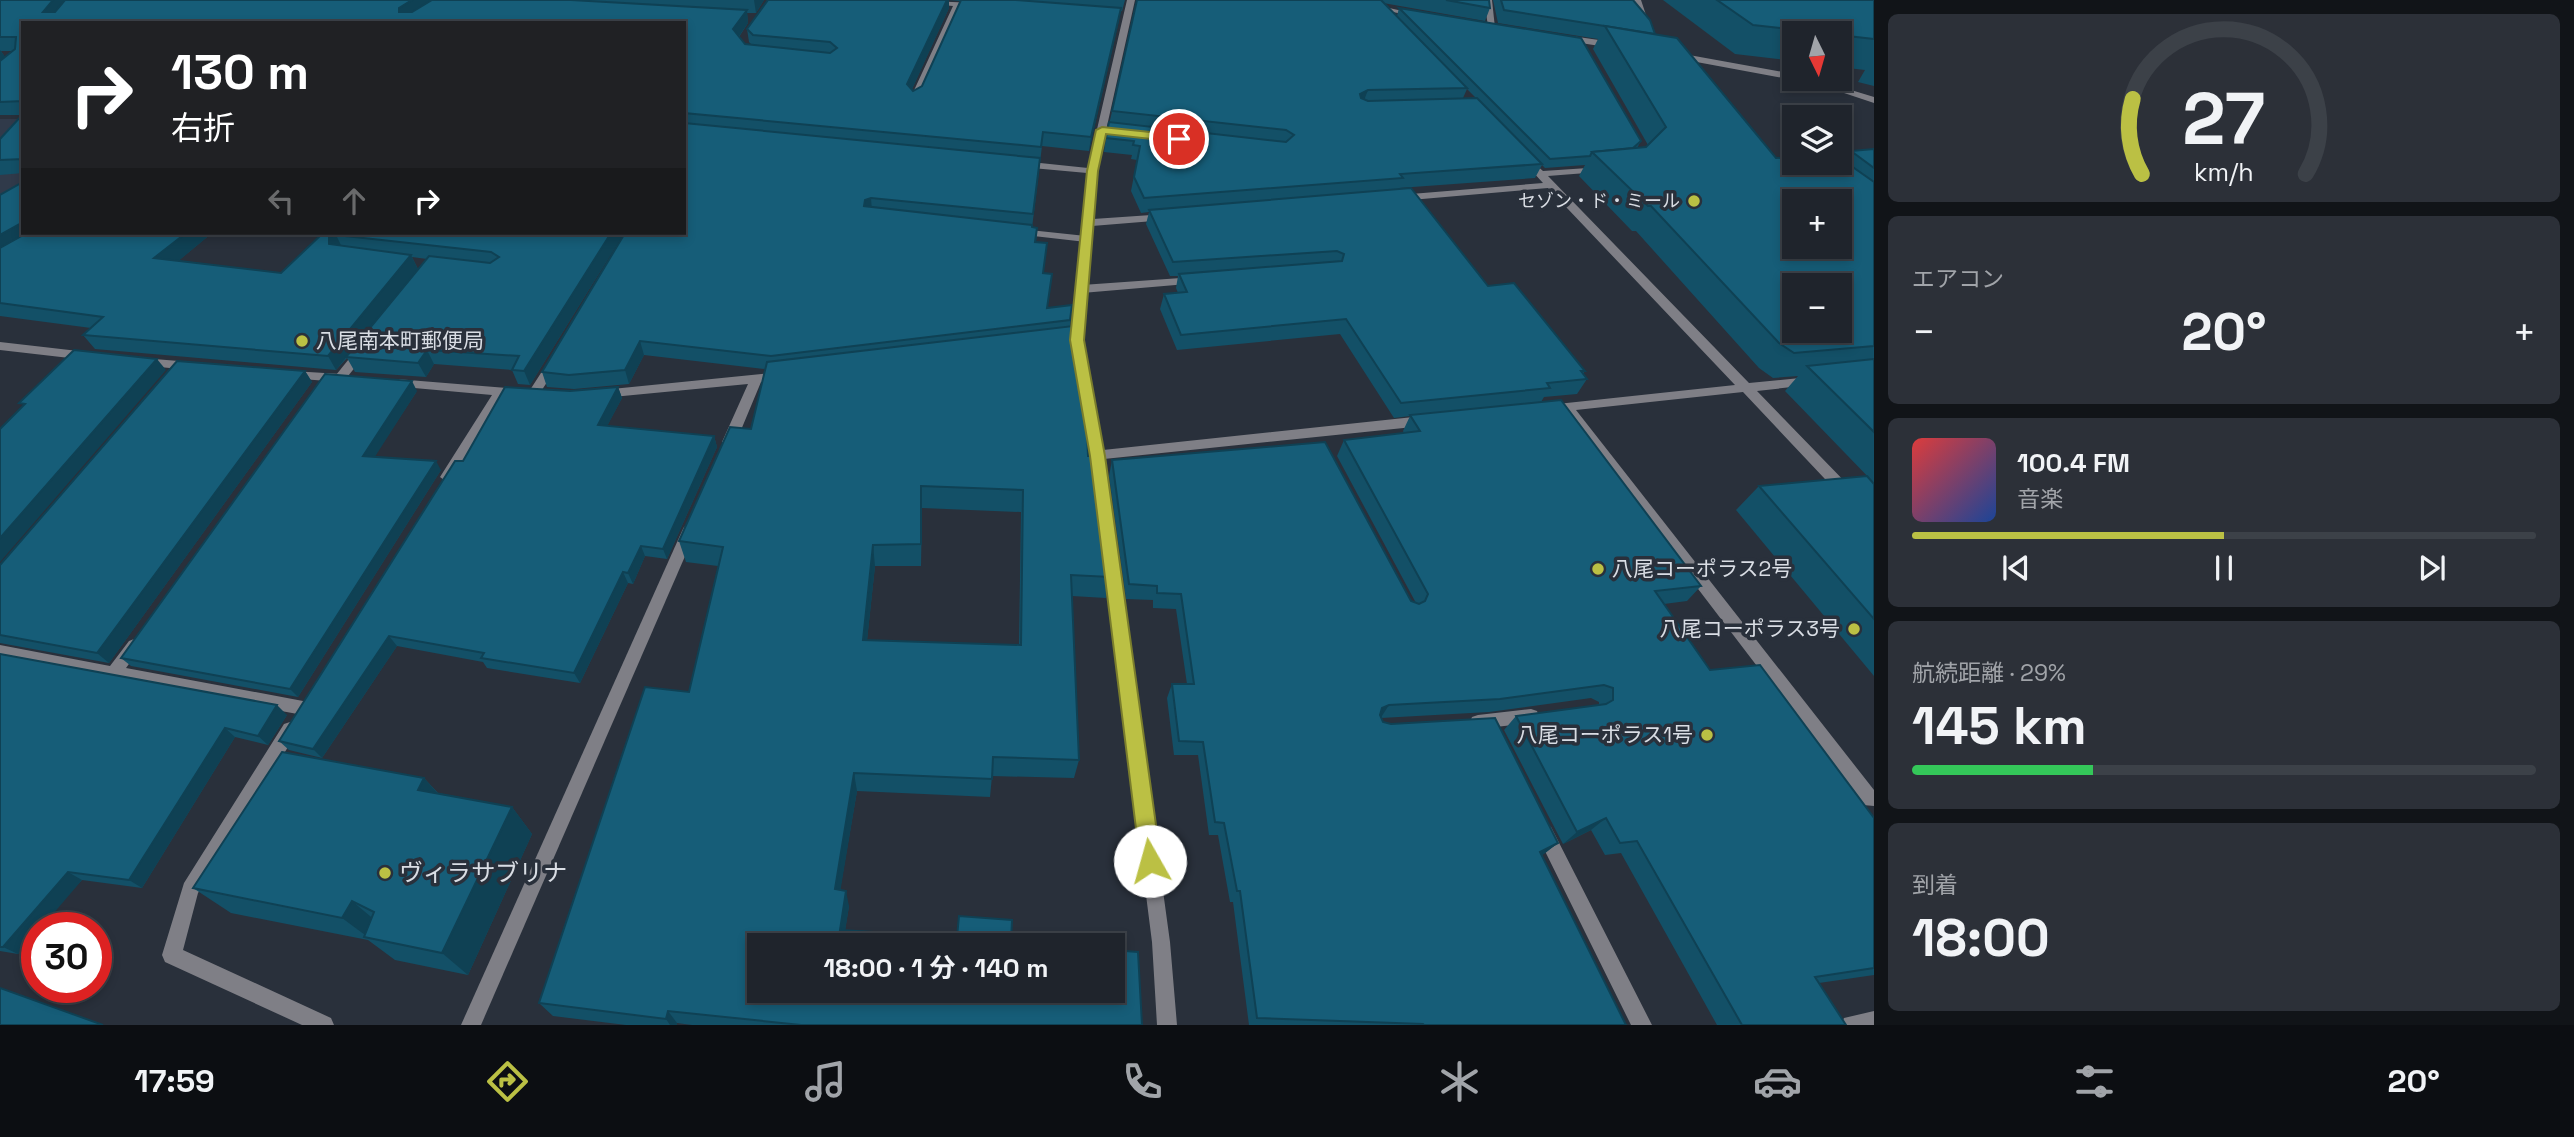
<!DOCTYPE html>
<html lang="ja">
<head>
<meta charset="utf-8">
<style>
  body { margin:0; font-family:"Space Grotesk","Noto Sans JP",sans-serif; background:#2c3038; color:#f1f3f6; height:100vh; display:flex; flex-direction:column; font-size:26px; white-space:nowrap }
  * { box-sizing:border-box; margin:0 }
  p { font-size:23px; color:#a1a4a9 }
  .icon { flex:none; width:38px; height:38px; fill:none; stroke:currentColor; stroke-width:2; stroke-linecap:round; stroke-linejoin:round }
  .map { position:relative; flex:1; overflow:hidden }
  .details { display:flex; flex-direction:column; gap:14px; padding:14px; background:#111418; width:700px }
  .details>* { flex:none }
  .hud { position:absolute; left:21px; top:21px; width:665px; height:214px; border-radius:0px; box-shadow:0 4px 10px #0003,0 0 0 2px #3c4148; background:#202124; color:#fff; overflow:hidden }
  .needle { width:46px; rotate:175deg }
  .buttons { position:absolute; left:1782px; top:21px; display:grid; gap:14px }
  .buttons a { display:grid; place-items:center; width:70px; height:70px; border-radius:0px; background:#1f242c; box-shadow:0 4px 10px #0003,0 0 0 2px #3c4148; font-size:35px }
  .speed { position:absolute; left:21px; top:912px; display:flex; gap:14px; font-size:35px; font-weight:700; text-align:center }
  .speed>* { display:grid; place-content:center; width:91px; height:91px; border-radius:50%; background:#1f242c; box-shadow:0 4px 10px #0003,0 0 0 2px #3c4148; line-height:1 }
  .speed .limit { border:10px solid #d22; background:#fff; color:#111 }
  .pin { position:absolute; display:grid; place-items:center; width:60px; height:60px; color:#fff; margin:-30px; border:4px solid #fff; border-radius:50%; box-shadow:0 2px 7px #0007 }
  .me { position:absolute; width:77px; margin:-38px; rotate:353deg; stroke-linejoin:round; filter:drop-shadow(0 0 5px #0008) }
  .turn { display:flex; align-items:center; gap:24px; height:147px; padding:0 35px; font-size:32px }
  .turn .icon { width:91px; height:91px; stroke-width:2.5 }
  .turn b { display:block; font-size:49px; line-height:60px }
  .lanes { display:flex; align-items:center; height:66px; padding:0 35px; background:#0003; justify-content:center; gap:35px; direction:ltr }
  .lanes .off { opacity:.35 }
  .big { font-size:52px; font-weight:700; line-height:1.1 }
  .details .card { flex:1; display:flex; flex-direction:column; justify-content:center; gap:10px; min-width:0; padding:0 24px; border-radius:10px; background:#2c3038 }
  .details .dial { align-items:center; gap:0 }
  .dial svg { height:182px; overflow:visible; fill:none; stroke:#3c4148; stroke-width:7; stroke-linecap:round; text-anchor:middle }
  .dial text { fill:#f1f3f6; stroke:none }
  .song { display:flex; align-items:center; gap:21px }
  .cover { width:84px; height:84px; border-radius:10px; background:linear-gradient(135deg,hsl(0 70% 55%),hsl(220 70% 35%)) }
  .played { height:7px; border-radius:4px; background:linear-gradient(90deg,#bbc044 50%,#3c4148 50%) }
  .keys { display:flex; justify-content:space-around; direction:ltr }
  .heat { display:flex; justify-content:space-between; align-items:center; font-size:38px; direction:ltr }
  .charge { height:10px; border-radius:5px; background:linear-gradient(90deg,#34c759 29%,#3c4148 0) }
  .trip { position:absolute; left:747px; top:933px; width:378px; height:70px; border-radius:0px; background:#1f242c; box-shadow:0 4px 10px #0003,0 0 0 2px #3c4148; font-weight:700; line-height:70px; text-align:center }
  .tabs { display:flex; height:112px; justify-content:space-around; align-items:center; background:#0c0e12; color:#a1a4a9 }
  .tabs .icon { width:49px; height:49px }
  .tabs .current { color:#bbc044 }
  .tabs b { font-size:32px; color:#f1f3f6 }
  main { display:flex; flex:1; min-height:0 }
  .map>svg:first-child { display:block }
</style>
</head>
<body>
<main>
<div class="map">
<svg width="1874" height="1025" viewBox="0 0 1874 1025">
  <rect width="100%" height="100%" fill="#29303b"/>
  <!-- built -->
  <polygon fill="#303a4a" points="0,119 23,119 23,191 0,207"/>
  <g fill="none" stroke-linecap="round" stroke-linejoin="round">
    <!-- lane -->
    <g fill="#7f7f86" fill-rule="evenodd">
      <polygon points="1020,229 1086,236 1091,239 1086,242 1016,234 1016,230"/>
      <polygon points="1195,277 1199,279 1199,283 1082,293 1076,289 1082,285"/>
      <polygon points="361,348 365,349 367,352 365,355 344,381 336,381 334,378 336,375 357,349"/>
      <polygon points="1531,709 1537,711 1539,716 1537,721 1531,723 1478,729 1472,727 1470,722 1472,717 1478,715"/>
      <polygon points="1874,1011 1874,1025 1841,1025 1844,1018"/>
    </g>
    <!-- street -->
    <g fill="#7f7f86" fill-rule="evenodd">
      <polygon points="905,0 976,3 980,5 976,7 961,6 920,99 915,102 910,99 953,6 909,2"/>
      <polygon points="1127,0 1135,0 1097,171 1093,219 1166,214 1171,217 1166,220 1092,226 1083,340 1103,450 1423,416 1429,421 1423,426 1104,459 1170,942 1177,1025 1157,1025 1152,942 1090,455 1071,340 1087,173 1021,167 1016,164 1021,161 1088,168"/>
      <polygon points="1338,0 1354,0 1420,15 1416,17"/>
      <polygon points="1484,0 1492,0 1495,28 1488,26"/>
      <polygon points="1633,0 1641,0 1651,30 1644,28"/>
      <polygon points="1564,35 1613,42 1617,45 1613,48 1561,40 1561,36"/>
      <polygon points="1678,53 1794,74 1794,79 1797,79 1794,80 1675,58 1674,56"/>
      <polygon points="1802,79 1815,79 1874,97 1874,103"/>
      <polygon points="1526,156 1543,171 1603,167 1603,171 1599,172 1548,176 1749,383 1810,377 1816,381 1810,385 1757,391 1851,488 1853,492 1846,497 1841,496 1743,392 1576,410 1874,790 1874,806 1863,805 1563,412 1548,413 1542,409 1548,405 1735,385 1548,188 1399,201 1394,198 1399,195 1543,183 1521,159"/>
      <polygon points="0,342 87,352 93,356 87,360 0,350"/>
      <polygon points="142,358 191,362 197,366 191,370 138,365 136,362"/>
      <polygon points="554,358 560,362 538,396 530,396 528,393 530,390 550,359"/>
      <polygon points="292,371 341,374 347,378 341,382 288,378 286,375 288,372"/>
      <polygon points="781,372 785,373 787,376 785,379 761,382 736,442 729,447 722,442 748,384 602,398 596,394 602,390"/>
      <polygon points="396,379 519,389 525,393 519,397 504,396 452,481 447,482 440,477 492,395 392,386 390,383 392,380"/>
      <polygon points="689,525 694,527 696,531 481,1025 461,1025 682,531 684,527"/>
      <polygon points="134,639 139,641 142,646 126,668 303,701 309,703 311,708 309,713 303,715 0,659 0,645 110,666 129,641"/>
      <polygon points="290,722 296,724 298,729 296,734 198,893 183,950 331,1018 334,1025 302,1025 165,962 162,955 184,883 284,724"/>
      <polygon points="1545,824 1551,827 1652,1025 1631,1025 1539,839 1536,833 1539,827"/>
    </g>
  </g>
  <!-- wall -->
  <g fill="#135067" fill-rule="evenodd">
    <path d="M0,0H764L756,13H747L748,23L739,37L745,44L752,45L749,42L747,29L768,0H1125L1122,11H1120L1089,151L1042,146L1032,228H1037L1036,242L1043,273L1048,308L1072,305L1070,326L1088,456L1110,577L1106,598L1072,596L1079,760L1074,778L992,776L990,797L857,791L840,890L849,906L845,930L1011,943L1142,1025H692L677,1023V1025H626L553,1016L539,1003L689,692L718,566L686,562L679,541L751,429L765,369L644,355L629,384L574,389L547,387L542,372L684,233V23H23V173L0,175V139L22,115H0ZM949,0L961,1L922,86L913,91L912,89L949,8ZM1,51H13L5,57ZM922,508L1021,512L1019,645L867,640L875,566H921Z"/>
    <path d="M1137,0H1489L1490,8L1485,21L1383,3L1397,16L1399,8L1641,141L1637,148L1646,147L1648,145L1593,49L1598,39L1498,23L1493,0H1633L1655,34L1776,158H1840L1844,161L1851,151L1874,149V483L1785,391L1798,376L1773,378L1759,368L1636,231H1632L1579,176L1585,165L1545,168L1542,165L1535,178L1399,188V189L1488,286L1585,371L1583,374L1587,379L1577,394L1544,397L1541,402L1701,586L1687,601L1664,604L1710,670L1874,818V975L1819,983L1846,1025H1717L1621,853L1605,855L1591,830L1563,844L1504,730L1516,716L1599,705V702L1591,698L1489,712L1381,718L1383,722L1558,843L1542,855L1626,1025H1249L1233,902H1230L1218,835H1209L1198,755H1174L1167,698L1172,684H1187L1176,609L1153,608V600L1126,599L1109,476L1112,460L1416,603L1337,456L1344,440L1404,433L1403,431L1410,416L1394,418L1340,334L1177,350L1160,309L1164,294L1178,293L1176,288L1178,276H1170L1146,224L1149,212L1141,213L1131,191L1137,160L1131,159L1132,155L1104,152L1106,138ZM1467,89L1476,98H1463Z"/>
    <polygon points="1663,0 1874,0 1874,86 1858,82 1865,70 1839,67 1839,33 1794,33 1794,61 1735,54"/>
    <path d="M0,195L23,233H212L178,261L281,273L323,233H624L530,385L518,384L512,370L434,364L426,377L355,372L347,358L336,370L95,349L83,335L91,328L0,316ZM412,257L427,259L418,269Z"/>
    <polygon points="305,371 312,382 109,663 0,643 0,565"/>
    <polygon points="618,387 622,398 607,426 714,436 717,447 667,559 645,556 633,584 628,583 580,683 487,668 483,662 397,646 322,758 289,750 279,741 570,391"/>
    <polygon points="417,391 374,457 441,470 298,697 131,666 121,658"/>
    <polygon points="1874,483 1874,676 1736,510 1759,486"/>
    <polygon points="0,654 287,715 268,745 235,737 142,888 82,880 37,928 37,933 18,954 0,951"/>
    <polygon points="424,778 438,793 512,807 532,834 468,975 395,960 368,940 231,913 193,888"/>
  </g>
  <!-- shaded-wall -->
  <g fill="#0f4154">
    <polygon points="53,0 72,0 53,23 43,12"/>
    <polygon points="412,0 437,0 405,21 399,12 399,8"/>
    <polygon points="754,0 764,0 756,13"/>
    <polygon points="947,0 949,0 949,8 908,98 907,84"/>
    <polygon points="1121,8 1119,21 1089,151 1091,137"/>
    <polygon points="747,10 748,23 735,42 733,29"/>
    <polygon points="0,50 8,61 0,69"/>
    <polygon points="1368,90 1363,103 1360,94"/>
    <polygon points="871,198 872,212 864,206 865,200"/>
    <polygon points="23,222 23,233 41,233 0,256 0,235"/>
    <polygon points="186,233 212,233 164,273 154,258"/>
    <polygon points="611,233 624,233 530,385 524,371"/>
    <polygon points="336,235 343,249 329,244 329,237"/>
    <polygon points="411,255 418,269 336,370 328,356"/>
    <polygon points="640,341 644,355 629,384 625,370"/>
    <polygon points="427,350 434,364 426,377 418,363"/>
    <polygon points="157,359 166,370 0,562 0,538"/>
    <polygon points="305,371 312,382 109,663 97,653"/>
    <polygon points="412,381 417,391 369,466 363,456"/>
    <polygon points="618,387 622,398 602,436 598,425"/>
    <polygon points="714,436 717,447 667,559 663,549"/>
    <polygon points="436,461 441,470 298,697 290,689"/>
    <polygon points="873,545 875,566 865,660 863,640"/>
    <polygon points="641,546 645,556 633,584 628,573"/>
    <polygon points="623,572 628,583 580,683 574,673"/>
    <polygon points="389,636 397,646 322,758 313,749"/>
    <polygon points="277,705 287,715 268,745 258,736"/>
    <polygon points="1389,705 1380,719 1373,722 1382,708"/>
    <polygon points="225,728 235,737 142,888 129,880"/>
    <polygon points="854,773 857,791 838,905 835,889"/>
    <polygon points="424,778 449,806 418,790"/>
    <polygon points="512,807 532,834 468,975 442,953"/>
    <polygon points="1606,818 1591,830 1563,844 1577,832"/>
    <polygon points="1558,843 1544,854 1526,863 1540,852"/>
    <polygon points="68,872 82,880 41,928 37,928 37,933 18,954 3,947"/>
    <polygon points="846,891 849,906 843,945 840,930"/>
    <polygon points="352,901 382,926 369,938 342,918"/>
    <polygon points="668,1011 677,1023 677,1025 670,1025 666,1019"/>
  </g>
  <!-- building -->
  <g fill="#165d78" stroke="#0f4154" stroke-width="2" fill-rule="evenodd">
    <polygon points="0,0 53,0 43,12 55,12 65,0 412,0 399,8 399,12 412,12 432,0 571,0 747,10 733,29 745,44 830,53 837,48 830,42 753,35 747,29 768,0 947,0 907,84 913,91 922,86 961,0 1016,0 1121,8 1091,137 1043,132 1041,147 684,113 684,23 23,23 23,101 0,102 0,61 15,49 16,37 0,37"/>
    <polygon points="1137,0 1381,0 1467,88 1368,90 1360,94 1361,98 1368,101 1477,98 1542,164 1400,174 1403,178 1144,198 1134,177 1140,146 1133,145 1134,141 1106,138 1109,122 1286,142 1294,135 1286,130 1112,111"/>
    <polygon points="1446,0 1489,0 1490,8"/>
    <polygon points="1501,0 1633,0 1650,20 1655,34 1504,10"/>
    <polygon points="1717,0 1874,0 1874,39 1839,35 1839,33 1824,33 1753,25"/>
    <polygon points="1399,8 1581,38 1641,141 1633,148 1592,152 1590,156 1550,159"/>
    <path d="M1605,26L1677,38L1776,158L1794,157V163H1839V156L1840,158L1874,182V346L1794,353L1779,343L1651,206H1648L1592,152L1646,147L1666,127ZM1794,201H1839V247H1794ZM1794,285H1839V331H1794Z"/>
    <polygon points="23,114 23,159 0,160 0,139"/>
    <polygon points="684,123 1040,158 1033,214 871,198 865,200 864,206 1032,225 1032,227 1037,228 1035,242 1047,243 1043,273 1052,274 1047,308 1072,305 1070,320 771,356 640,341 625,370 569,375 542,372 625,233 684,233"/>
    <polygon points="1874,149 1874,168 1851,151"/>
    <polygon points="23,182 23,222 0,235 0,195"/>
    <polygon points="1411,188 1488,286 1514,283 1585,371 1581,371 1587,379 1547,383 1550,388 1401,403 1346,319 1181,335 1164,294 1187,292 1179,274 1342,261 1344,254 1337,251 1173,262 1149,210"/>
    <polygon points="27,233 186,233 154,258 281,273 323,233 611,233 524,371 512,370 519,356 427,350 418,363 346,357 429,256 490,263 499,257 491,252 336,235 329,237 329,244 411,255 328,356 83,335 103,317 0,303 0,248"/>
    <path d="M1073,326L1086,402L1088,456H1094L1110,577L1071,575L1079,760L993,757L992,779L854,773L835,889L846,891L840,930L957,937L959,916L1012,920L1011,943L1038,945H760V990H1113V950L1138,952L1142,1025H801L668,1011L666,1019L539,1003L645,687L689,692L723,547L679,541L730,427L751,429L767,362ZM921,486L1023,490L1021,645L863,640L873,545L921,544Z"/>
    <polygon points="74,350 157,359 0,538 0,429 25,404 19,403"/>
    <polygon points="1874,359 1874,432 1807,366"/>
    <polygon points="177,361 305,371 97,653 0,635 0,565"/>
    <polygon points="325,374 412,381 363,456 436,461 290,689 121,658"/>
    <polygon points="505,387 570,391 618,387 598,425 714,436 663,549 641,546 628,573 623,572 574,673 481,658 484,653 389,636 313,749 279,741 455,461 463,461"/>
    <polygon points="1561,400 1701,586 1655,591 1710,670 1760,665 1874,818 1874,968 1815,977 1846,1025 1742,1025 1637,841 1620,843 1606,818 1577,832 1516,716 1606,704 1613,700 1613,688 1604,685 1500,699 1389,705 1382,708 1380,715 1383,722 1391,724 1495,718 1558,843 1540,852 1626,1025 1424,1025 1423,1024 1257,1018 1240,891 1237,891 1224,823 1215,822 1203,742 1179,741 1172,684 1194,684 1181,594 1157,593 1157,586 1129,584 1112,460 1325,442 1411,601 1419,604 1425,601 1428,594 1344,440 1420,431 1410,415"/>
    <polygon points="1867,476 1874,484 1874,619 1759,486"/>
    <polygon points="0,654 277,705 258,736 225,728 129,880 68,872 3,947 0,947"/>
    <polygon points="282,752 424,778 418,790 512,807 442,953 364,937 374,912 352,901 342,918 193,888"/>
    <polygon points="0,988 103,1025 0,1025"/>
  </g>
  <!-- route -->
  <polygon fill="#bbc044" stroke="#7a7d2c" stroke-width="2" points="1102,127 1179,135 1184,139 1179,142 1106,134 1098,171 1084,340 1105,456 1161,861 1158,868 1150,871 1143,868 1140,861 1090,456 1070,340 1087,171 1096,130"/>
  <!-- markers -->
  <g fill="#bbc044" stroke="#29303b" stroke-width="2.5">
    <circle cx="1694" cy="201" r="7"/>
    <circle cx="302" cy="341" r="7"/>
    <circle cx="1598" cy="569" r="7"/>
    <circle cx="1854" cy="629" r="7"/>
    <circle cx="1707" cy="735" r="7"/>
    <circle cx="385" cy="873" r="7"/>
  </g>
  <g text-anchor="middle" stroke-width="7" stroke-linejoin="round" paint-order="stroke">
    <!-- far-poi labels -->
    <g font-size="18" fill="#d9dde4" stroke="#29303b" text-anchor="end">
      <text x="1680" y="207">セゾン・ド・ミール</text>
    </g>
    <!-- poi labels -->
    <g font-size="21" fill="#d9dde4" stroke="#29303b" text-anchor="start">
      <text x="316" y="348">八尾南本町郵便局</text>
      <text x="1612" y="576">八尾コーポラス2号</text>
      <text x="1840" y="636" text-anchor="end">八尾コーポラス3号</text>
      <text x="1693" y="742" text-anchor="end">八尾コーポラス1号</text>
    </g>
    <!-- near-poi labels -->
    <g font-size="24" fill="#d9dde4" stroke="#29303b" text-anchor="start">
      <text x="399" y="881">ヴィラサブリナ</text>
    </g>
  </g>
</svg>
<div class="buttons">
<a><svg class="needle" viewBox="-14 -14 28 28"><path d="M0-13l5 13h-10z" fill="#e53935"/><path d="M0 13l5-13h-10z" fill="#a1a4a9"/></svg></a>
<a><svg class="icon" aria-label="layers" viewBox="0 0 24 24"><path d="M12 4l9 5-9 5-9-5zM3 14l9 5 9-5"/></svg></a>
<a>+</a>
<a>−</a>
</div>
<div class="speed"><div class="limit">30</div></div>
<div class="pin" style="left:1179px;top:139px;background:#d93025"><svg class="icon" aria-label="arrive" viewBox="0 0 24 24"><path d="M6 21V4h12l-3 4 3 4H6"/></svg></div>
<svg class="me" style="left:1150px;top:861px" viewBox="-20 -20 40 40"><circle r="19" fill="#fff"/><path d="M0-13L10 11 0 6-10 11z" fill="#bbc044"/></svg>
<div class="trip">18:00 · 1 分 · 140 m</div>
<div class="hud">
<div class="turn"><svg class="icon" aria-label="right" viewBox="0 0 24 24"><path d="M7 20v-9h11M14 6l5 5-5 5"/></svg><div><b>130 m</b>右折</div></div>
<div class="lanes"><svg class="icon off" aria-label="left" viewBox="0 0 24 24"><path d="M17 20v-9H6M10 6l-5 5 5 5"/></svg><svg class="icon off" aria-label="ahead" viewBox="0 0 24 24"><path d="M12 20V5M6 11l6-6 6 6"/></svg><svg class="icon" aria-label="right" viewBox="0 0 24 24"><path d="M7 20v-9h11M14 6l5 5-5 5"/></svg></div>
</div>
</div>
<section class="details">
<div class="card dial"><svg viewBox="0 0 100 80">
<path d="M14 69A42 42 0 1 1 86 69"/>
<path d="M14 69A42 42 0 0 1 10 36" stroke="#bbc044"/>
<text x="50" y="56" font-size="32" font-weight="700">27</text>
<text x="50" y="72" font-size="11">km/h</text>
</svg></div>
<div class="card"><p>エアコン</p>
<div class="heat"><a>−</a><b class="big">20°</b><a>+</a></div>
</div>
<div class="card">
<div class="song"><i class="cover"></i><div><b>100.4 FM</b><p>音楽</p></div></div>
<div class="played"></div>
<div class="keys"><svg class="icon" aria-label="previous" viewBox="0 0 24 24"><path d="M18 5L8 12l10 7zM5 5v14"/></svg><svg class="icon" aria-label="pause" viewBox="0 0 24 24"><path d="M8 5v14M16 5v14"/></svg><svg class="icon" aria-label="next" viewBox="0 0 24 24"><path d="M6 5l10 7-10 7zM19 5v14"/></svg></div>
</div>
<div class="card"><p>航続距離 · 29%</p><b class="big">145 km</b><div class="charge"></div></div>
<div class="card"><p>到着</p><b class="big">18:00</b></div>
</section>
</main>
<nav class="tabs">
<b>17:59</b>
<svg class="icon current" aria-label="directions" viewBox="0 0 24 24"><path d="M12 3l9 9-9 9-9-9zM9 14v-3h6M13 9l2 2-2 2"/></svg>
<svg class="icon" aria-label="music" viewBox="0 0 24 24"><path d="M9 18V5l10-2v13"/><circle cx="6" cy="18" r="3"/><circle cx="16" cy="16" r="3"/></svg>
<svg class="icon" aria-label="phone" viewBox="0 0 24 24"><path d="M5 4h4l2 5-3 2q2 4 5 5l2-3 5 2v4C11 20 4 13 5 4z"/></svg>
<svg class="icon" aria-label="climate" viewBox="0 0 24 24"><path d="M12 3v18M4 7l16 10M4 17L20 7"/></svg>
<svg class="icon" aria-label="car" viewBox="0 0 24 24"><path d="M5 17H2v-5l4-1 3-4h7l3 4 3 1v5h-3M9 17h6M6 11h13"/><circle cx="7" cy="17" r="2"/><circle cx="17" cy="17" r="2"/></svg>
<svg class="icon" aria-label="filters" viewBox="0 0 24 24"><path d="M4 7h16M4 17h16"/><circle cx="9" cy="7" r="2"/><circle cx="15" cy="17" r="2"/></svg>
<b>20°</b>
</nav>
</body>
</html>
